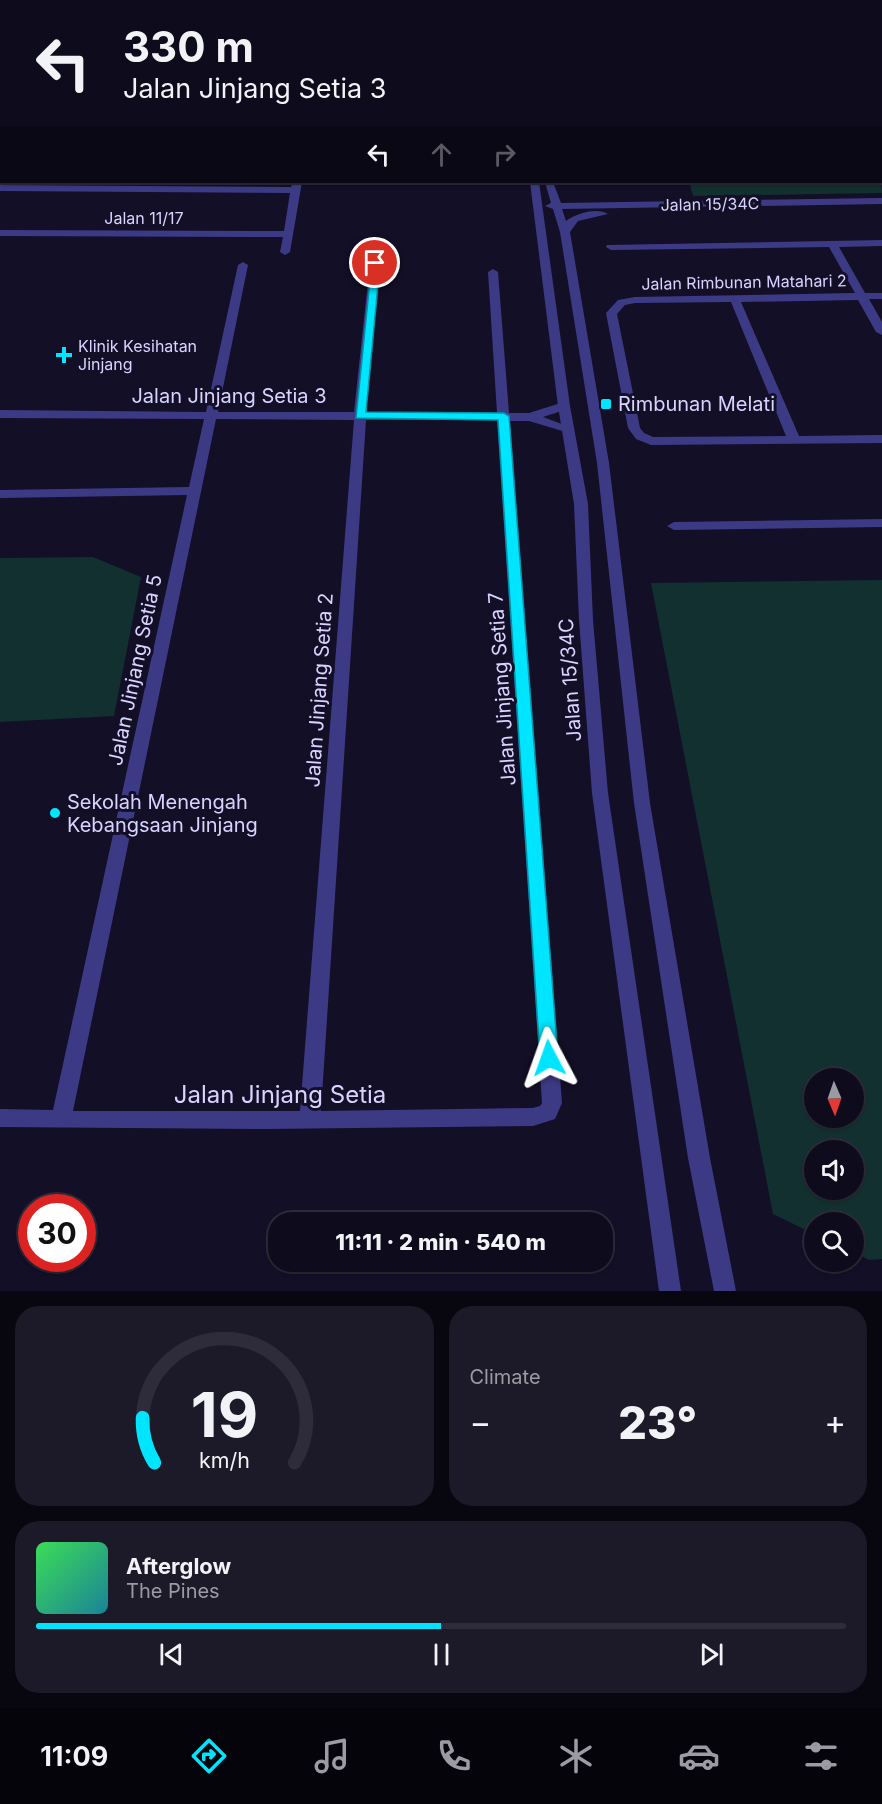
<!DOCTYPE html>
<html lang="en">
<head>
<meta charset="utf-8">
<style>
  body { margin:0; font-family:Inter,sans-serif; background:#1c1929; color:#f1f3f6; height:100vh; display:flex; flex-direction:column; font-size:22px; white-space:nowrap }
  * { box-sizing:border-box; margin:0 }
  p { font-size:20px; color:#9b9ba3 }
  .icon { flex:none; width:33px; height:33px; fill:none; stroke:currentColor; stroke-width:2; stroke-linecap:round; stroke-linejoin:round }
  .map { position:relative; height:1291px; overflow:hidden }
  .sheet { display:flex; flex-direction:column; gap:15px; padding:15px; background:#08060f; flex:1 }
  .sheet>* { flex:none }
  .hud { position:absolute; left:0px; top:0px; width:882px; height:183px; box-shadow:0 2px 4px #0004,0 0 0 2px #2e2b3b; background:#0e0b1c; color:#f1f3f6; overflow:hidden }
  .needle { width:39px; rotate:178deg }
  .tools { position:absolute; left:804px; top:1068px; display:grid; gap:12px }
  .tools a { display:grid; place-items:center; width:60px; height:60px; border-radius:50%; background:#0e0b1c; box-shadow:0 2px 4px #0004,0 0 0 2px #2e2b3b; font-size:30px }
  .speed { position:absolute; left:18px; top:1194px; display:flex; gap:12px; font-size:30px; font-weight:700; text-align:center }
  .speed>* { display:grid; place-content:center; width:78px; height:78px; border-radius:50%; background:#0e0b1c; box-shadow:0 2px 4px #0004,0 0 0 2px #2e2b3b; line-height:1 }
  .speed .limit { border:9px solid #d22; background:#fff; color:#111 }
  .pin { position:absolute; display:grid; place-items:center; width:51px; height:51px; color:#fff; margin:-26px; border:3px solid #fff; border-radius:50%; box-shadow:0 2px 6px #0007 }
  .me { position:absolute; width:66px; margin:-33px; rotate:356deg; stroke-linejoin:round; filter:drop-shadow(0 0 4px #0008) }
  .turn { display:flex; align-items:center; gap:21px; height:126px; padding:0 24px; font-size:27px }
  .turn .icon { width:78px; height:78px; stroke-width:2.5 }
  .turn b { display:block; font-size:42px; line-height:51px }
  .lanes { display:flex; align-items:center; height:57px; padding:0 24px; background:#0003; justify-content:center; gap:30px; direction:ltr }
  .lanes .off { opacity:.35 }
  .big { font-size:45px; font-weight:800; line-height:1.1 }
  .sheet .card { flex:1; display:flex; flex-direction:column; justify-content:center; gap:9px; min-width:0; padding:0 21px; border-radius:24px; background:#1c1929 }
  .sheet .dial { align-items:center; gap:0 }
  .dial svg { height:156px; overflow:visible; fill:none; stroke:#2e2b3b; stroke-width:7; stroke-linecap:round; text-anchor:middle }
  .dial text { fill:#f1f3f6; stroke:none }
  .song { display:flex; align-items:center; gap:18px }
  .cover { width:72px; height:72px; border-radius:9px; background:linear-gradient(135deg,hsl(130 70% 55%),hsl(190 70% 35%)) }
  .played { height:6px; border-radius:3px; background:linear-gradient(90deg,#00e5ff 50%,#2e2b3b 50%) }
  .keys { display:flex; justify-content:space-around; direction:ltr }
  .heat { display:flex; justify-content:space-between; align-items:center; font-size:33px; direction:ltr }
  .sheet .tiles { flex:1; display:grid; gap:15px; grid-template-columns:1fr 1fr }
  .card:last-child { grid-column:span 2 }
  .trip { position:absolute; left:268px; top:1212px; width:345px; height:60px; border-radius:24px; background:#0e0b1c; box-shadow:0 2px 4px #0004,0 0 0 2px #2e2b3b; font-weight:800; line-height:60px; text-align:center }
  .dock { display:flex; height:96px; justify-content:space-around; align-items:center; background:#06040b; color:#9b9ba3 }
  .dock .icon { width:42px; height:42px }
  .dock .active { color:#00e5ff }
  .dock b { font-size:27px; color:#f1f3f6 }
  .map>svg:first-child { display:block }
</style>
</head>
<body>
<div class="map">
<svg width="882" height="1291" viewBox="0 0 882 1291">
  <rect width="100%" height="100%" fill="#130f26"/>
  <!-- green -->
  <g fill="#12302f" fill-rule="evenodd">
    <polygon points="881,177 882,193 693,196 689,182 880,182"/>
    <polygon points="93,557 141,577 114,716 0,722 0,558"/>
    <path d="M882,580V1259L869,1260L854,1252V1222H814V1234L773,1214L651,583ZM854,1078V1118H814V1078ZM854,1150V1190H814V1150Z"/>
  </g>
  <g fill="none" stroke-linecap="round" stroke-linejoin="round">
    <!-- minor -->
    <g fill="#3d3a85" fill-rule="evenodd">
      <polygon points="20,0 32,0 18,2"/>
      <rect x="351" y="0" width="8" height="2"/>
      <polygon points="0,4 2,4 0,9"/>
      <polygon points="0,117 2,117 0,124"/>
      <rect x="0" y="147" width="2" height="6"/>
      <polygon points="293,182 302,182 290,252 285,255 280,252 283,237 0,236 0,230 284,231 290,193 0,191 0,185 291,187"/>
      <path d="M882,240V246L839,247L865,293H882V299H869L882,322V335L876,332L858,300L741,302L799,436L882,435V443L651,445L636,439L628,428L606,313L618,300L635,297L855,293L829,247L611,250L606,247L607,245ZM731,302L786,436L653,437L644,433L640,428L617,314L625,305L635,303Z"/>
      <path d="M375,260L380,263L366,412L497,413L488,272L493,269L498,272L509,413H529L564,402L570,406L568,409L543,417L575,429L569,433L529,421H510L562,1103L555,1119L533,1126L266,1129L0,1127V1109L53,1110L187,495L0,498V490L189,487L204,419L0,418V410L206,412L238,265L243,262L248,265L218,412H354L370,263ZM216,419L354,420L300,1111H73ZM366,420H497L542,1103L540,1106L533,1108L321,1111Z"/>
      <polygon points="882,519 882,527 674,530 667,526 674,522"/>
    </g>
    <!-- tertiary -->
    <g fill="#3d3a85" fill-rule="evenodd">
      <rect x="501" y="0" width="8" height="2"/>
      <polygon points="530,182 539,182 570,406 588,504 593,620 608,793 681,1291 659,1291 592,793 579,620 574,504 558,406"/>
      <path d="M545,182H553L561,203L882,198V204L562,209L566,221C576,213 598,207 608,214L578,221L570,232L609,463L650,803L710,1158L736,1291H714L688,1158L634,803L597,463L560,232L553,209L545,206L551,203Z"/>
    </g>
  </g>
  <!-- route -->
  <polygon fill="#00e5ff" stroke="#0095a6" stroke-width="1.5" points="372,261 380,263 366,412 504,413 509,416 558,1058 555,1063 549,1065 542,1063 540,1058 498,420 356,418"/>
  <!-- markers -->
  <g fill="#00e5ff" stroke="#130f26" stroke-width="2">
    <path d="M61 346h6v6h6v6h-6v6h-6v-6h-6v-6h6z"/>
    <rect x="600" y="398" width="12" height="12" rx="3"/>
    <circle cx="55" cy="813" r="6"/>
  </g>
  <g text-anchor="middle" stroke-width="6" stroke-linejoin="round" paint-order="stroke">
    <!-- far-street labels -->
    <g font-size="16" fill="#d9d4ff" stroke="#130f26">
      <text transform="translate(710 204) rotate(-1)" y="6">Jalan 15/34C</text>
      <text x="144" y="224">Jalan 11/17</text>
      <text transform="translate(744 282) rotate(-1)" y="6">Jalan Rimbunan Matahari 2</text>
    </g>
    <!-- far-poi labels -->
    <g font-size="16" fill="#d9d4ff" stroke="#130f26" text-anchor="start">
      <text x="78" y="352">Klinik Kesihatan<tspan x="78" dy="18">Jinjang</tspan></text>
    </g>
    <!-- street labels -->
    <g font-size="20" fill="#d9d4ff" stroke="#130f26">
      <text x="229" y="403">Jalan Jinjang Setia 3</text>
      <text transform="translate(135 670) rotate(-78)" y="7">Jalan Jinjang Setia 5</text>
      <text transform="translate(570 680) rotate(-94)" y="7">Jalan 15/34C</text>
      <text transform="translate(502 689) rotate(-94)" y="7">Jalan Jinjang Setia 7</text>
      <text transform="translate(319 690) rotate(-86)" y="7">Jalan Jinjang Setia 2</text>
    </g>
    <!-- poi labels -->
    <g font-size="20" fill="#d9d4ff" stroke="#130f26" text-anchor="start">
      <text x="618" y="411">Rimbunan Melati</text>
      <text x="67" y="809">Sekolah Menengah<tspan x="67" dy="23">Kebangsaan Jinjang</tspan></text>
    </g>
    <!-- near-street labels -->
    <g font-size="24" fill="#d9d4ff" stroke="#130f26">
      <text x="280" y="1103">Jalan Jinjang Setia</text>
    </g>
  </g>
</svg>
<div class="tools">
<a><svg class="needle" viewBox="-14 -14 28 28"><path d="M0-13l5 13h-10z" fill="#e53935"/><path d="M0 13l5-13h-10z" fill="#9b9ba3"/></svg></a>
<a><svg class="icon" aria-label="sound" viewBox="0 0 24 24"><path d="M4 9h4l5-4v14l-5-4H4zM17 9q2 3 0 6"/></svg></a>
<a><svg class="icon" aria-label="search" viewBox="0 0 24 24"><circle cx="10" cy="10" r="6"/><path d="M15 15l6 6"/></svg></a>
</div>
<div class="speed"><div class="limit">30</div></div>
<div class="pin" style="left:375px;top:263px;background:#d93025"><svg class="icon" aria-label="arrive" viewBox="0 0 24 24"><path d="M6 21V4h12l-3 4 3 4H6"/></svg></div>
<svg class="me" style="left:549px;top:1058px" viewBox="-20 -20 40 40"><path d="M0-17L14 15 0 8-14 15z" fill="#00e5ff" stroke="#fff" stroke-width="4"/></svg>
<div class="trip">11:11 · 2 min · 540 m</div>
<div class="hud">
<div class="turn"><svg class="icon" aria-label="left" viewBox="0 0 24 24"><path d="M17 20v-9H6M10 6l-5 5 5 5"/></svg><div><b>330 m</b>Jalan Jinjang Setia 3</div></div>
<div class="lanes"><svg class="icon" aria-label="left" viewBox="0 0 24 24"><path d="M17 20v-9H6M10 6l-5 5 5 5"/></svg><svg class="icon off" aria-label="ahead" viewBox="0 0 24 24"><path d="M12 20V5M6 11l6-6 6 6"/></svg><svg class="icon off" aria-label="right" viewBox="0 0 24 24"><path d="M7 20v-9h11M14 6l5 5-5 5"/></svg></div>
</div>
</div>
<section class="sheet">
<div class="tiles">
<div class="card dial"><svg viewBox="0 0 100 80">
<path d="M14 69A42 42 0 1 1 86 69"/>
<path d="M14 69A42 42 0 0 1 8 46" stroke="#00e5ff"/>
<text x="50" y="56" font-size="32" font-weight="700">19</text>
<text x="50" y="72" font-size="11">km/h</text>
</svg></div>
<div class="card"><p>Climate</p>
<div class="heat"><a>−</a><b class="big">23°</b><a>+</a></div>
</div>
<div class="card">
<div class="song"><i class="cover"></i><div><b>Afterglow</b><p>The Pines</p></div></div>
<div class="played"></div>
<div class="keys"><svg class="icon" aria-label="previous" viewBox="0 0 24 24"><path d="M18 5L8 12l10 7zM5 5v14"/></svg><svg class="icon" aria-label="pause" viewBox="0 0 24 24"><path d="M8 5v14M16 5v14"/></svg><svg class="icon" aria-label="next" viewBox="0 0 24 24"><path d="M6 5l10 7-10 7zM19 5v14"/></svg></div>
</div>
</div>
</section>
<nav class="dock">
<b>11:09</b>
<svg class="icon active" aria-label="directions" viewBox="0 0 24 24"><path d="M12 3l9 9-9 9-9-9zM9 14v-3h6M13 9l2 2-2 2"/></svg>
<svg class="icon" aria-label="music" viewBox="0 0 24 24"><path d="M9 18V5l10-2v13"/><circle cx="6" cy="18" r="3"/><circle cx="16" cy="16" r="3"/></svg>
<svg class="icon" aria-label="phone" viewBox="0 0 24 24"><path d="M5 4h4l2 5-3 2q2 4 5 5l2-3 5 2v4C11 20 4 13 5 4z"/></svg>
<svg class="icon" aria-label="climate" viewBox="0 0 24 24"><path d="M12 3v18M4 7l16 10M4 17L20 7"/></svg>
<svg class="icon" aria-label="car" viewBox="0 0 24 24"><path d="M5 17H2v-5l4-1 3-4h7l3 4 3 1v5h-3M9 17h6M6 11h13"/><circle cx="7" cy="17" r="2"/><circle cx="17" cy="17" r="2"/></svg>
<svg class="icon" aria-label="filters" viewBox="0 0 24 24"><path d="M4 7h16M4 17h16"/><circle cx="9" cy="7" r="2"/><circle cx="15" cy="17" r="2"/></svg>
</nav>
</body>
</html>
